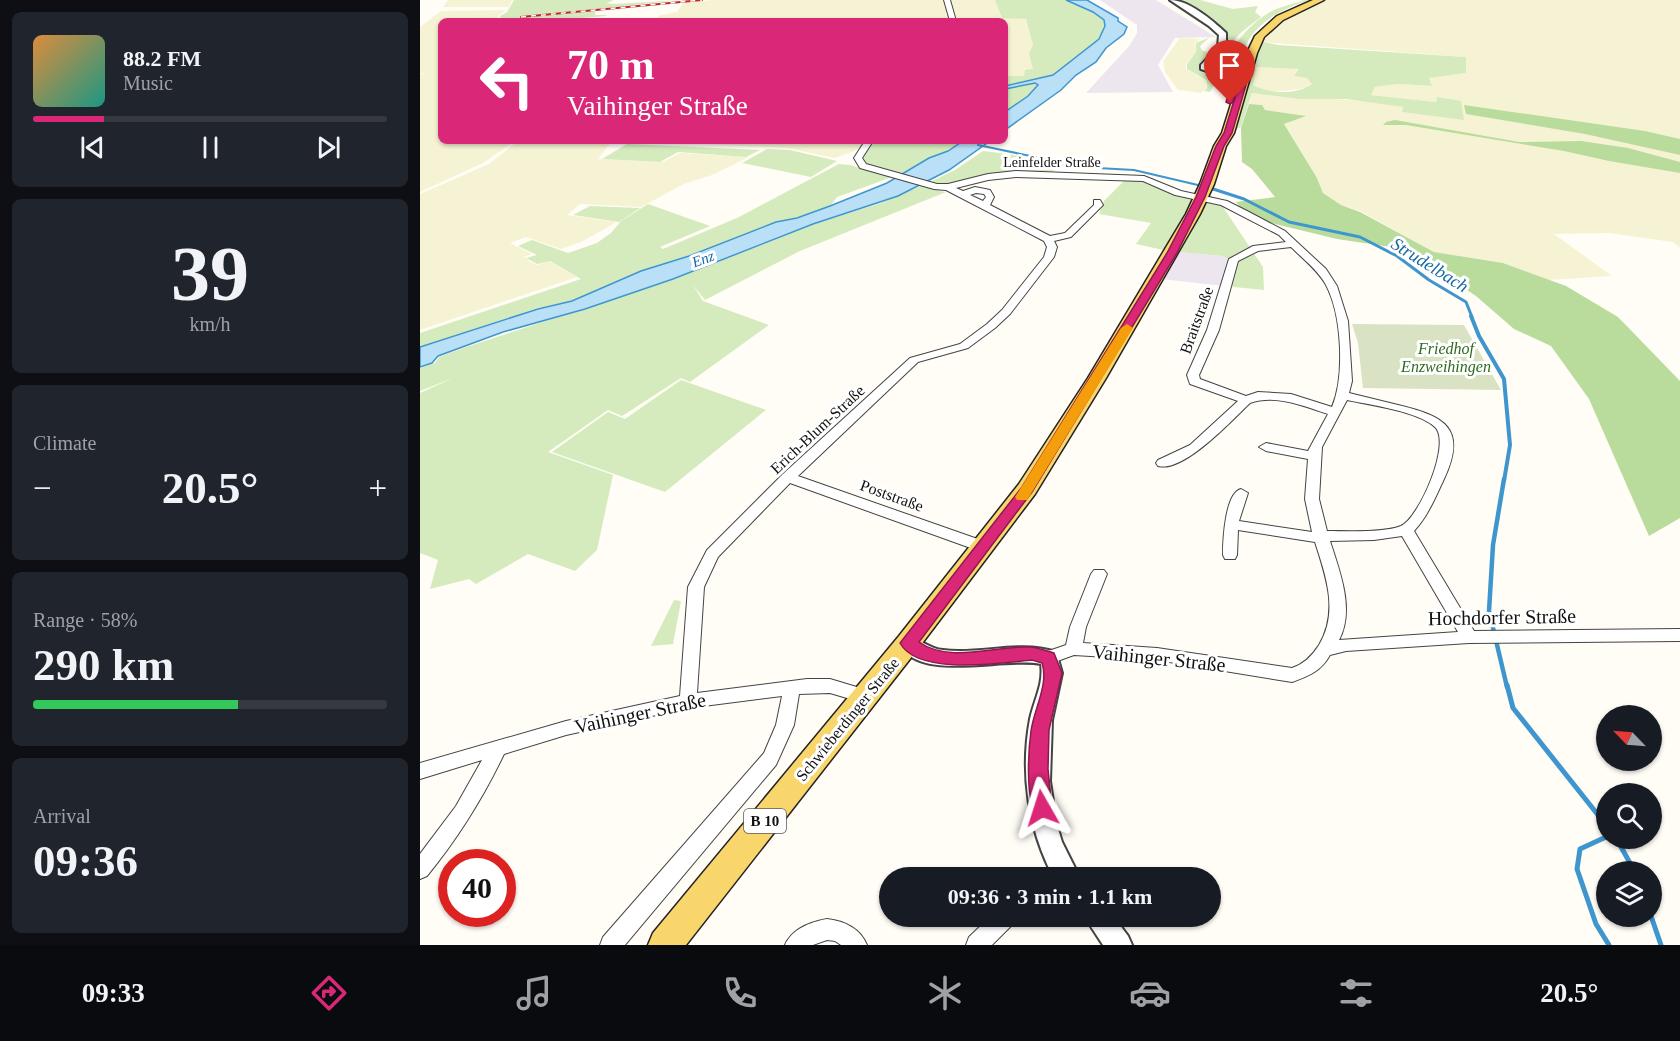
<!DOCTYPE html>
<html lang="en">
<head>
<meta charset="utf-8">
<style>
  body { margin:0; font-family:"Times New Roman",serif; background:#20242c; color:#f1f3f6; height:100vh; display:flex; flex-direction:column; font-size:22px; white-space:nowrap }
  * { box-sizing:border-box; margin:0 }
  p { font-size:20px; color:#9ea1a6 }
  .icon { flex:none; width:33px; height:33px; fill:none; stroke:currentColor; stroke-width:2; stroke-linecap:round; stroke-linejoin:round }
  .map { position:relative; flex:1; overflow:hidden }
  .details { display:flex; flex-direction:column; gap:12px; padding:12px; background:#0d0f14; width:420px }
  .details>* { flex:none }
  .banner { position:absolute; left:18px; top:18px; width:570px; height:126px; border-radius:9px; box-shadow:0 2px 4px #0004; background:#db2777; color:#fff; overflow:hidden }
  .needle { width:39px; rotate:295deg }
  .buttons { position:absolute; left:1176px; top:705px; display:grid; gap:12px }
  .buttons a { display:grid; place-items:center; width:66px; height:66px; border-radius:50%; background:#171b24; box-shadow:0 2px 4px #0004; font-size:30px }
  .speed { position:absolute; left:18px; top:849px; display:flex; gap:12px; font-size:30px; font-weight:700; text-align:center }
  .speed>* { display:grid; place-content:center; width:78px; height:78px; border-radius:50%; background:#171b24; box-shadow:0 2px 4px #0004; line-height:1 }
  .speed .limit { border:9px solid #d22; background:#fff; color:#111 }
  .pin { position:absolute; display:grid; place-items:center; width:51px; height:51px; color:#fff; margin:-62px -26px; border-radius:50% 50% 50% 0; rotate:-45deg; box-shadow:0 0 6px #0007 }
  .pin .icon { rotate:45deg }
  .me { position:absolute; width:66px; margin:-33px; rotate:354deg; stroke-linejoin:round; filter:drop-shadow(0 0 4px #0008) }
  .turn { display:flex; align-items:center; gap:21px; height:126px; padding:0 30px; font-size:27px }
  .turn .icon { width:78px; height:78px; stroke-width:2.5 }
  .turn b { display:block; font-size:42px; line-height:51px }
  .big { font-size:45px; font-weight:700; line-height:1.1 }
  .details .card { flex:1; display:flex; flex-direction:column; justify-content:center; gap:9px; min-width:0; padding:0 21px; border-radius:9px; background:#20242c }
  .details .dial { align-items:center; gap:0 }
  .dial b { font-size:78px; line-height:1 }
  .song { display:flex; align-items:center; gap:18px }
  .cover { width:72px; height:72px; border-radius:9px; background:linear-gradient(135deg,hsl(30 70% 55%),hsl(170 70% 35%)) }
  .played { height:6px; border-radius:3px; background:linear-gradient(90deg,#db2777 20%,#363941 20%) }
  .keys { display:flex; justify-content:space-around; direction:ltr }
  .heat { display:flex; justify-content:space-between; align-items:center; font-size:33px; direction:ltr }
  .charge { height:9px; border-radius:4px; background:linear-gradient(90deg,#34c759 58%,#363941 0) }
  .trip { position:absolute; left:459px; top:867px; width:342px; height:60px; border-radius:30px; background:#171b24; box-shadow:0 2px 4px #0004; font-weight:700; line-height:60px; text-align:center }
  .tabs { display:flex; height:96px; justify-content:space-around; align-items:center; background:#090b0e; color:#9ea1a6 }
  .tabs .icon { width:42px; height:42px }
  .tabs .selected { color:#db2777 }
  .tabs b { font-size:27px; color:#f1f3f6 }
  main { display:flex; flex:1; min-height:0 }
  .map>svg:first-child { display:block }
</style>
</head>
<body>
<main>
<section class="details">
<div class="card">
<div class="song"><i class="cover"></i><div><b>88.2 FM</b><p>Music</p></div></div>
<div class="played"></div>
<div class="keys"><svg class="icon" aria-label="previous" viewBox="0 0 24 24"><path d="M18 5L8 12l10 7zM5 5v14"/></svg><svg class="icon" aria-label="pause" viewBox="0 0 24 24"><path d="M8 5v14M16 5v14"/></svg><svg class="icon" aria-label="next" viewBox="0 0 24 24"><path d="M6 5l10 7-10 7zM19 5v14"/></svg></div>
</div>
<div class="card dial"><b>39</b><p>km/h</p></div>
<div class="card"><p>Climate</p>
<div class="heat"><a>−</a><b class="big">20.5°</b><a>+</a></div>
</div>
<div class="card"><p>Range · 58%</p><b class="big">290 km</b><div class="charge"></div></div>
<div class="card"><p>Arrival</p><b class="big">09:36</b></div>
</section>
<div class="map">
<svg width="1260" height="945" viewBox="0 0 1260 945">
  <rect width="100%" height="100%" fill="#fffdf5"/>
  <!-- industrial -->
  <g fill="#eee6ef">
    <polygon points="680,0 736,0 796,37 755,38 738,65 753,92 666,93 710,45 717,33 717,25"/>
    <polygon points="759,252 802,256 811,260 804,286 741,279"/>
  </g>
  <!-- farmland -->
  <g fill="#f6f3d4">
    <polygon points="28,0 92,0 89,7 23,7"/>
    <polygon points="292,0 485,0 486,2 486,0 525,0 528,13 525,14 532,18 528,0 575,0 582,18 606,18 613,45 613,70 604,76 585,76 585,21 234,21 240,15 257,12 263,3"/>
    <polygon points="903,0 1260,0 1260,248 1253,242 1189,233 1134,234 1192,276 1128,280 1083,263 1014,252 940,211 921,205 903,193 897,178 864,124 884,116 845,110 842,105 829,104 832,93 956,102 983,107 983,112 1044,119 1017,97 1016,102 950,95 955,87 978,84 1011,86 1008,78 1045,73 1046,57 841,42 843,37 863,18"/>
    <polygon points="86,10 78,16 78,21 21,21 21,141 95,141 63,163 0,192 0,75 7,72 0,74 0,27 21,11"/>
    <polygon points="760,38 780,39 775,43 776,52 766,64 766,69 785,80 786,88 781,93 758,90 745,72 743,61"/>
    <polygon points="836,67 880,69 875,76 887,78 892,84 886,88 872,90 848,92 841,90 833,85"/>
    <polygon points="98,141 192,141 178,159 243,162 260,153 329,157 292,175 264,184 221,207 160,204 147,215 197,222 163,241 141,249 106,237 90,243 112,254 104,257 109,261 117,265 129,261 157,277 0,330 0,194 69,164"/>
    <polygon points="223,141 447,141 437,150 415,158 367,148"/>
  </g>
  <!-- green -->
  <g fill="#d5ebbd" fill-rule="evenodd">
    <polygon points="94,0 194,0 187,3 193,4 262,0 101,17 176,11 175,15 187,15 185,16 127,21 81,21 80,16 87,12"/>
    <polygon points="575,0 646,0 673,12 684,20 685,26 679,39 633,75 585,86 585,76 604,76 605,70 613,69 609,54 613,45 606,19 582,18"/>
    <path d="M757,0H780L813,9L838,6L835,12L841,17C829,27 813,35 810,51H803C809,44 810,38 804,30Z"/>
    <path d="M884,0H889C868,7 843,18 830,38C824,47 822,58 816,67L801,70L789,66L797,55L814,52C815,38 840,17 852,11C862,6 874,4 884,0Z"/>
    <polygon points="790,37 780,46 782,50 791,54 779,65 781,72 797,80 790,92 784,91 787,88 786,80 767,69 767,64 776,52 776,43"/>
    <path d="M838,41L858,45L1046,57V73L1009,78L1012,86L978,84L955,87L951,95L1016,102L1017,97L1041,101L1044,120L982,112L983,107L926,99H880L832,93L821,127L808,133ZM836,67L879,69L874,76L887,78L892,84C878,95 848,94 833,85Z"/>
    <polygon points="615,83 618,85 608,96 585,112 585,89"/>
    <path d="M450,141H543C533,148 489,172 479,174C469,175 451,167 443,162L442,157Z"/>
    <polygon points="207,144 340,150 326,157 258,152 240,162 182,159"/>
    <polygon points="347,149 370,150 417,161 391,177 322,163"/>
    <path d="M563,151C588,154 615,157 638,168L633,171L576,174L532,185L510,182L535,170Z"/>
    <polygon points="419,164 430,165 472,177 417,197 410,206 377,218 356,222 269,255 221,271 152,301 118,308 0,347 0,333 161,279 130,261 117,264 106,258 117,255 98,246 112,240 148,253 177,243 191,233 201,221 228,204 290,226 240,247 243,249 317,218"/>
    <polygon points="707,178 730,183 774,201 748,251 716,244 731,223 679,214 684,201"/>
    <polygon points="503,185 521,188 520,191 526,192 380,251 285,300 273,285 283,301 349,325 270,382 261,378 202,416 188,410 128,452 193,475 177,550 155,571 108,554 56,584 49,579 10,589 18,560 0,553 0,393 33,378 0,391 0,368 15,363 19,357 49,346 255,279 394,224 461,203"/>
    <polygon points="791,195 801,204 843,267 844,290 804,286 811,260 802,256 759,252"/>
    <polygon points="170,206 220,208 199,222 153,215"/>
    <polygon points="261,380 346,410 245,492 132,452 188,412 205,419"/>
    <polygon points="254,600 261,601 253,644 231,646"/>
  </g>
  <!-- forest -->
  <g fill="#b9dc9c">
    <polygon points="829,104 842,105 845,110 886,116 864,124 897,178 903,193 921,205 940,212 1014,252 1083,263 1146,286 1198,317 1260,381 1260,518 1229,536 1169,399 1131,346 1094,329 1056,296 984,249 917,239 847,222 820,207 816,202 855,197 832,169 822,162 821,128"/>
    <polygon points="1044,105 1225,131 1260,139 1260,155 1165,134 1046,114"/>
    <polygon points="975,120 1099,142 1161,141 1208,148 1260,162 1260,173 1189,161 1144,151 986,125 963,125 966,122"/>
  </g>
  <!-- cemetery -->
  <polygon fill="#d9e3c4" points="932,324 1044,325 1081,390 943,388 938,343"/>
  <!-- water -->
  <g fill="#b9e0f7" stroke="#3f96cf" stroke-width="1.5">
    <polygon points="646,0 667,0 698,18 698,21 707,27 704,34 686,48 676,62 656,75 641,90 585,130 585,112 608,96 618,85 615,83 585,89 585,86 633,75 679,39 685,26 684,20 673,12"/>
    <polygon points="543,141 570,141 529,170 478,196 393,224 253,279 165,309 83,332 18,356 12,363 0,367 0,347 118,309 152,301 221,271 269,256 356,222 377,218 410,206 467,183 509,158 528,151"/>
  </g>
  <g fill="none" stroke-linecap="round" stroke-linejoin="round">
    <!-- stream-far4 -->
    <polyline stroke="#3f96cf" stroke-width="2" points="558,145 620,158 641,166 714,170 782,186"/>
    <!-- stream-far3 -->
    <g stroke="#3f96cf" stroke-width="3">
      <polyline points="779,185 782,186"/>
      <polyline points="790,188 824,199 869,222 940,237 977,256 1009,280 1046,302 1052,317"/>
    </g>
    <!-- stream-far2 -->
    <polyline stroke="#3f96cf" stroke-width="4" points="1051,316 1059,336 1084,379 1090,445 1084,481"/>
    <!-- stream-far1 -->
    <polyline stroke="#3f96cf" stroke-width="4.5" points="1084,479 1073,545 1069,611 1087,687"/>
    <!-- stream -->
    <g stroke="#3f96cf" stroke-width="5">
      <polyline points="1087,685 1093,708 1186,825"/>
      <polyline points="1186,837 1160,849 1157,869 1176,924 1189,945"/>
      <polyline points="1196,838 1215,872"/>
      <polyline points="1231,916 1241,945"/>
    </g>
    <defs>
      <g id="minor">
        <polygon points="524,0 530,0 536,21 530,21"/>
        <path d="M445,141H453L442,158L446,164L517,184H528L568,174L596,171L724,176L761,191L807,201L827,211L865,231L906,269L917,286L928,321L932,381L929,393C945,397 962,401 978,405C1024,416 1048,428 1024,479C1015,498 1008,516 994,531L1054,631L1260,629V641L1049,643L926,651L910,655C901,671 889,676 872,682L737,660L654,655L629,664L623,663L621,658L623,653L646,645L650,627L671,574L674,570H684L687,574L666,627L663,643L737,648L872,668C884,664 892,656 899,645C919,612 906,576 895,542L818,530L817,555L815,559H805L803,555C803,540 805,493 821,489L828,493L819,521L892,532L885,499L888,459L846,451L839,447L846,443L888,451L908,414C883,406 856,394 830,403C813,419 764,473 738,466L736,463L738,460L770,445L818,401L770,384L767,375L787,330L809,259L833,246L866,242L859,235L801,205L755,195L723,181L596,177L568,180L536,188L543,191L555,187L570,190L574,197L570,205L630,236L645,233L674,205V200H680L683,205L651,237L634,241L637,247L634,257L590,314L575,328L548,348L498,362L378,476L569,543L571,547L569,551H559L370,483L298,557L284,587L277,693L387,679H410L450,691L453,696L450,701L444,703L410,693L379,694L374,725L356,765L205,945H180L183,937L344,753L356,725L362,696L268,708L146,735L84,754C63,798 38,838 7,876L0,879V854L36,806L62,760L0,779V763L146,721L260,696L268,587L287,550L363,474L490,358L540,344L567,324L582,310L624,257L627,247L624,241L526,190L514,189L440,168L434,158ZM556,193L564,194L566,197L563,201L550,195ZM871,247C883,259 898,270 906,285C922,315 925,376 912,407L871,394L838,392L826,396L780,379L779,375L799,330L818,261L838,251ZM927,400C951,405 997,411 1015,427C1032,443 999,518 981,526C964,533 926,531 907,531L899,499L902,447ZM982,536L1038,632L919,640C935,610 920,572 910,541L954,540Z"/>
        <polygon points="571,916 597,916 594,923 572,945 546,945 549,937"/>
        <path d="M407,919C424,921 440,928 447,945H421L415,941L407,940L393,945H365C372,929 390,922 407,919Z"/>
      </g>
      <g id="tertiary">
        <path d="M750,0C769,0 792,20 806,33V47L789,66L820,72V76L792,73L781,69V65L798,47L799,35L789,26Z"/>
        <path d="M488,635C500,639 509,649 523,650C561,655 598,640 636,652L642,673L632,720L630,781L636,822L642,842L660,878H634C608,830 600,772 610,719C614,700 624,684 621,664C584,656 500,684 478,643L481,638Z"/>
        <polygon points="664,916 693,916 708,936 712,945 683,945"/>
      </g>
      <polygon id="primary" points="893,0 904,0 863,20 844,37 837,53 814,133 806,146 794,184 780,214 686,378 615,494 497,650 266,945 228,945 233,933 479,636 599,484 668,378 766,214 780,184 794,146 802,133 827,53 835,36 857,16"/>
    </defs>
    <!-- minor casing -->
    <use href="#minor" stroke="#444" stroke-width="2"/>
    <!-- tertiary casing -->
    <use href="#tertiary" stroke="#444" stroke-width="4"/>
    <!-- primary casing -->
    <use href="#primary" stroke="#222" stroke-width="3"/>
    <!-- minor -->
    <use href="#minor" fill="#fff" fill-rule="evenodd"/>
    <!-- tertiary -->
    <use href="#tertiary" fill="#fff" fill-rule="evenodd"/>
    <!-- primary -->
    <use href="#primary" fill="#f9d66b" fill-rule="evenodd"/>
    <defs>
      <polyline id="rail" points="101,17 282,0"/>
    </defs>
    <!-- rail casing -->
    <use href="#rail" stroke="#c4262e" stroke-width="2"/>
    <!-- rail -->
    <use href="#rail" stroke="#fff" stroke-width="1.5" stroke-dasharray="5" stroke-linecap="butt"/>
  </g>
  <!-- route -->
  <path fill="#db2777" stroke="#8e194d" stroke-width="1.5" d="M818,72L828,78L812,133L804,146L785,197L757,253L612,492L499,642C530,664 576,645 611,647C619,648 627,651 634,653L642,673L629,730L628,769L632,808L629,814L622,817L615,814C606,794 608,753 611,731C614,709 629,684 622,663L612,660C580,663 498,676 480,643L602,487L747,253L776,197L796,146L804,133L821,78H820L813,102L810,104L806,102L814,74Z"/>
  <!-- slow -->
  <polygon fill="#f59e0b" points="707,324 713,328 609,497 607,500 597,500 595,497 701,328"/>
  <g text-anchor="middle" stroke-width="6" stroke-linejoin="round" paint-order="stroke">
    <!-- far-street labels -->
    <g font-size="14" fill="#111" stroke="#fff">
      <text x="632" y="167">Leinfelder Straße</text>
    </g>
    <!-- far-water labels -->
    <g font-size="15" font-style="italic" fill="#1768a6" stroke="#fff">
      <text transform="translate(283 259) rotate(-20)" y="5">Enz</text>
    </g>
    <!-- shield labels -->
    <rect fill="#fff" stroke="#585858" stroke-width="1.5" x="324" y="809" width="42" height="24" rx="4.5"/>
    <g font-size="15" font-weight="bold" fill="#111">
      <text x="345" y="826">B 10</text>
    </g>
    <!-- street labels -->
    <g font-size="16" fill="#111" stroke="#fff">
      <text transform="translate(776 320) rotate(-70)" y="6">Braitstraße</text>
      <text transform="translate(397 429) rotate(-43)" y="6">Erich-Blum-Straße</text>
      <text transform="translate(472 495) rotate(20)" y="6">Poststraße</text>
      <text transform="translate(427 719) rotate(-51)" y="6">Schwieberdinger Straße</text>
    </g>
    <!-- park labels -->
    <g font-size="16" font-style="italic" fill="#2f6b1f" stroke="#fff">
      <text x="1026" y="354">Friedhof<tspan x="1026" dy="18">Enzweihingen</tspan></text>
    </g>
    <!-- water labels -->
    <g font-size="18" font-style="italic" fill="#1768a6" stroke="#fff">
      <text transform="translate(1010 265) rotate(32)" y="6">Strudelbach</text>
    </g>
    <!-- near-street labels -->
    <g font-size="20" fill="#111" stroke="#fff">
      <text transform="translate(1082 617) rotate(-1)" y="7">Hochdorfer Straße</text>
      <text transform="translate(739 658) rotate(6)" y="7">Vaihinger Straße</text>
      <text transform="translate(220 713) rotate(-12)" y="7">Vaihinger Straße</text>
    </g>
  </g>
</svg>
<div class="buttons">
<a><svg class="needle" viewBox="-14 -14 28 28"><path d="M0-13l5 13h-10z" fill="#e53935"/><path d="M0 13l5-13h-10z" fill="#9ea1a6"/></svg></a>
<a><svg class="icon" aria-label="search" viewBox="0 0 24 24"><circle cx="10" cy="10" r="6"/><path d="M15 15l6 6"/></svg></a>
<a><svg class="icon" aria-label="layers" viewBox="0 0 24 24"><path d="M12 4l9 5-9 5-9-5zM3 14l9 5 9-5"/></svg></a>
</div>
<div class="speed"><div class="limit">40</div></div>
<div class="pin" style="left:810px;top:102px;background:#d93025"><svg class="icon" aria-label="arrive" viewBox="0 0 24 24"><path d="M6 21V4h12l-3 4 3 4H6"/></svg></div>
<svg class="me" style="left:622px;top:808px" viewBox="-20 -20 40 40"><path d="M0-17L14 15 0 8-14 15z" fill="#db2777" stroke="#fff" stroke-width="4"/></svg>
<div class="trip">09:36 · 3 min · 1.1 km</div>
<div class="banner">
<div class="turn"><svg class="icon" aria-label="left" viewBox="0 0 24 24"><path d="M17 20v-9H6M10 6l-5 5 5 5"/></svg><div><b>70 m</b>Vaihinger Straße</div></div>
</div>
</div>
</main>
<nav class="tabs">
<b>09:33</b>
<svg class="icon selected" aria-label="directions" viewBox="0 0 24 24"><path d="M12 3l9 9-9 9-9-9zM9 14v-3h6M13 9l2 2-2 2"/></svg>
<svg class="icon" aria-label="music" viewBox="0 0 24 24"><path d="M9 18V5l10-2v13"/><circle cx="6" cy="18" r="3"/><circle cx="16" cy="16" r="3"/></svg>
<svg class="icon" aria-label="phone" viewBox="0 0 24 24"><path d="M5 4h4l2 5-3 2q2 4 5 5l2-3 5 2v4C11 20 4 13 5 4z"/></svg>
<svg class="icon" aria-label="climate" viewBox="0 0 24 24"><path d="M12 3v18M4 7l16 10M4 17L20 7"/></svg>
<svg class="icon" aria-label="car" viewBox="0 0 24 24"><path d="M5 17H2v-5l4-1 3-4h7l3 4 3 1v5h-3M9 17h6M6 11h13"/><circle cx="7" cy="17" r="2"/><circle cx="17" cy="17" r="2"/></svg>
<svg class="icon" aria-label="filters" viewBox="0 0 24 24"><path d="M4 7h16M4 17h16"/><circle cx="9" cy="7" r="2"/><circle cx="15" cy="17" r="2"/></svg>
<b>20.5°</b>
</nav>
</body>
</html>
